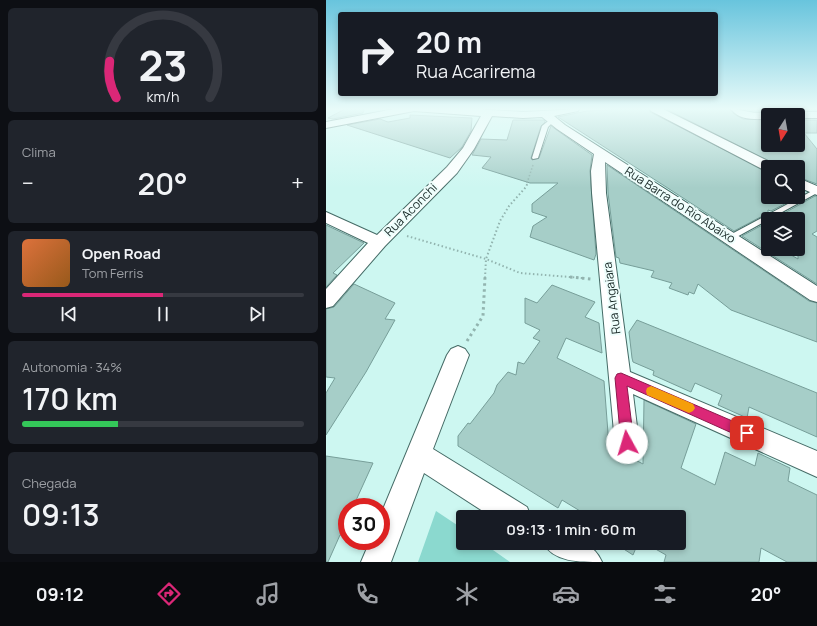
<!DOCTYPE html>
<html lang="pt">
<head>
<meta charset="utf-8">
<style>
  body { margin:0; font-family:Manrope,sans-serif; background:#20242c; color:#f1f3f6; height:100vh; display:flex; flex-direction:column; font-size:15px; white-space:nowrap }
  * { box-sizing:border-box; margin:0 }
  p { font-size:13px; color:#9ea1a6 }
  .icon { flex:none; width:22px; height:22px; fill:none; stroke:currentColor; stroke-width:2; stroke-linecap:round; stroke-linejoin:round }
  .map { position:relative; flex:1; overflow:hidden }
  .side { display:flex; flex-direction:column; gap:8px; padding:8px; background:#0d0f14; width:326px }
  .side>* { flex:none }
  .hud { position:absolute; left:12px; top:12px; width:380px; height:84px; border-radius:4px; box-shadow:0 2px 6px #0003; background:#171b24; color:#f1f3f6; overflow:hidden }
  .needle { width:26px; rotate:191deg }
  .buttons { position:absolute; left:435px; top:108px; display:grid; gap:8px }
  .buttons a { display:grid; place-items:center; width:44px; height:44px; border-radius:4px; background:#171b24; box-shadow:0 2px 6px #0003; font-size:20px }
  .speed { position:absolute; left:12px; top:498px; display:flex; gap:8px; font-size:20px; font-weight:700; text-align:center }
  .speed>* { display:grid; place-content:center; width:52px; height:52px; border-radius:50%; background:#171b24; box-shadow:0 2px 6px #0003; line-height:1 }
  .speed .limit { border:6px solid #d22; background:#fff; color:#111 }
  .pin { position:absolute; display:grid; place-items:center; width:34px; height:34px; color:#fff; margin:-17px; border-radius:8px; box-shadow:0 2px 6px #0006 }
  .me { position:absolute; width:44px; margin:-22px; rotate:354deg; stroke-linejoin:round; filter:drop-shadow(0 0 3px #0008) }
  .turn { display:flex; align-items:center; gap:14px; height:84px; padding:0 12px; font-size:18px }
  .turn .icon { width:52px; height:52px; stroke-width:2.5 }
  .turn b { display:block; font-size:28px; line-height:34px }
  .big { font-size:30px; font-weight:600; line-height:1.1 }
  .side .tile { flex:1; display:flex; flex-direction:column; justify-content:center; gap:6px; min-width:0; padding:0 14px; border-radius:6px; background:#20242c }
  .side .dial { align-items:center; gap:0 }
  .dial svg { height:104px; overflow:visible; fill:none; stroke:#363941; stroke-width:7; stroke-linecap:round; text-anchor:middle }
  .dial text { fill:#f1f3f6; stroke:none }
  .song { display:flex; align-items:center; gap:12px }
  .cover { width:48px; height:48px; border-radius:6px; background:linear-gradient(135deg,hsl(20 70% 55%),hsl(30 70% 35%)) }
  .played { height:4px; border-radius:2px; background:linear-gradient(90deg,#db2777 50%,#363941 50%) }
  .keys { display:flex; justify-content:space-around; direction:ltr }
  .heat { display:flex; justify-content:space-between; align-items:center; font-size:22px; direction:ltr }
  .charge { height:6px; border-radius:3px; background:linear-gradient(90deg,#34c759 34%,#363941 0) }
  .trip { position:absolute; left:130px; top:510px; width:230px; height:40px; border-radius:4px; background:#171b24; box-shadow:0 2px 6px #0003; font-weight:600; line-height:40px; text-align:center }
  .dock { display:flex; height:64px; justify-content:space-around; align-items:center; background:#090b0e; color:#9ea1a6 }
  .dock .icon { width:28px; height:28px }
  .dock .active { color:#db2777 }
  .dock b { font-size:18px; color:#f1f3f6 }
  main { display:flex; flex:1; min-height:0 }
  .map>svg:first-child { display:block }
</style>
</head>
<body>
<main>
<section class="side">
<div class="tile dial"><svg viewBox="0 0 100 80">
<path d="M14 69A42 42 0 1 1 86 69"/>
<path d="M14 69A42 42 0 0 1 9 41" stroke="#db2777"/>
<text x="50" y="56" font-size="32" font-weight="700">23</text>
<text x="50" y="72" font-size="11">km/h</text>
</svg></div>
<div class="tile"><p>Clima</p>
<div class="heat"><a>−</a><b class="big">20°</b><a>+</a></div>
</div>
<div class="tile">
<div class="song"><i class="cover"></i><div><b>Open Road</b><p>Tom Ferris</p></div></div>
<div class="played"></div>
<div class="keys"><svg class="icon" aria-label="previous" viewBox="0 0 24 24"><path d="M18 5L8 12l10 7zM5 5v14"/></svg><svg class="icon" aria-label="pause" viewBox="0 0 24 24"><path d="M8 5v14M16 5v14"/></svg><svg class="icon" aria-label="next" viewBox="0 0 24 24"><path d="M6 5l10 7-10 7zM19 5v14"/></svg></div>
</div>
<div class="tile"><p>Autonomia · 34%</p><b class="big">170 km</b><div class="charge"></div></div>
<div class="tile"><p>Chegada</p><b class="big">09:13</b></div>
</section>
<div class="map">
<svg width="491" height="562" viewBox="0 0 491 562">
  <rect width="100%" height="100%" fill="#cdf7f1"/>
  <!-- green -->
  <polygon fill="#8bd9cf" points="110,511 137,529 137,543 157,543 184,562 92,562"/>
  <!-- building -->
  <g fill="#a6cec8" stroke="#779e99">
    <polygon points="19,109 38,109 37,113 7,119 2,118"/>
    <polygon points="297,109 323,109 324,112 442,172 442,197 472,197 445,211 442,210 442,213 408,231 232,117 261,111"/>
    <polygon points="340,109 404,109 408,114 417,119 442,120 442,145 472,145 472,120 491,120 491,133 478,133 491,149 491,184 472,177 472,167 455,167"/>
    <polygon points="416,109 491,109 491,110 472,110 466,115 448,115 442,112"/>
    <polygon points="84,115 146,118 145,131 136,147 124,158 21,125 54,119 62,122 84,118"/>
    <polygon points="187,120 218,120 219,122 215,126 205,158 206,160 213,158 225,126 266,155 264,171 270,254 268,260 204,237 207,226 221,217 206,212 206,204 232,183 204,183 156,168 165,157 146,155 155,139 181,140"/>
    <polygon points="281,165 483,301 491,303 491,342 405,310 372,284 368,294 363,292 362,295 343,288 346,283 325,277 328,271 294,263 293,258 290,257 282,193"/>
    <polygon points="489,196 491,196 491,231 486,234 491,237 491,284 416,236 442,222 442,249 455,249 472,259 472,219 459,219 453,216"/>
    <polygon points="0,225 38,243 7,273 11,275 0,287"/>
    <polygon points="28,284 69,303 59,319 69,320 40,372 0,435 0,393 9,378 0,377 0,309 8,307"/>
    <polygon points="226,285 269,302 259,317 273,323 276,353 240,338 231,358 278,381 283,446 290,449 292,453 302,456 317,464 318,400 370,424 355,468 389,485 399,452 429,466 432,453 464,468 462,481 491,495 491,562 461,562 435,548 433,562 338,562 340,555 319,543 353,543 353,517 264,517 236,500 232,508 132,446 132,436 142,423 144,424 168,393 171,385 182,372 190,375 192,362 198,364 214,341 207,338 214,330 199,323 199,298 211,303"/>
    <polygon points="311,320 491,393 491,437 423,407 421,418 392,405 396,395 369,383 365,392 327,375 328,371 307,362 306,358 303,332"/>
    <polygon points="0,456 47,463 27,507 21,507 21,536 14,535 2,562 0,562"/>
    <polygon points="295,543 312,543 307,555 293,546"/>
  </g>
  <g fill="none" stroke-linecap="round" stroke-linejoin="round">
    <defs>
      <g id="lane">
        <polygon points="226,118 229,120 222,127 212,158 207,159 206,158 216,126"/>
        <polygon points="491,189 491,193 407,239 401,239 400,237 488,190"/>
      </g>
      <g id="street">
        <polygon points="68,109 148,109 197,112 253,109 252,111 228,116 239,125 491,286 491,302 484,300 279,162 280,193 304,372 491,451 491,477 307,394 313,443 310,452 301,455 292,452 289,443 266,193 265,171 268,154 231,129 216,117 197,118 166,116 148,149 131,173 59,246 7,306 0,308 0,289 42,243 0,223 0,212 51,235 121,167 137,148 155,116 88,111 0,128 0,122"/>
        <polygon points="324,109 337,109 448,164 450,167 442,167 442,171 438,170 325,111"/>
        <path d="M405,109C413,109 416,111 424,112C432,114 440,111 447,115H442V119C429,119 414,121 405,109Z"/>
        <polygon points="472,112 491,112 491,118 472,118 472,115 467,115"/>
        <polygon points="472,178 491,186 491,195 472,187"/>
        <polygon points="132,346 139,349 143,355 107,449 201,507 205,517 166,517 98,473 65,562 35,562 44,541 55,541 55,514 121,355 125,349"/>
        <path d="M217,543C242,543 265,536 276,562C252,562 228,562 217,543Z"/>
      </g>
    </defs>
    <!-- lane casing -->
    <use href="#lane" stroke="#456b66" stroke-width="2"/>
    <!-- street casing -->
    <use href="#street" stroke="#456b66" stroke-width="2"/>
    <!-- path-far2 -->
    <polyline stroke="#92b4af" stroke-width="1.5" stroke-dasharray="1.5 2" stroke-linecap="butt" points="201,183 207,165"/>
    <!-- path-far1 -->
    <g stroke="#92b4af" stroke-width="2" stroke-dasharray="1.5 2.5" stroke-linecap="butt">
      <polyline points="81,236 160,259 194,273 256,278"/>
      <polyline points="159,278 160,259 174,221 183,206 200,187 202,182"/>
    </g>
    <!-- path -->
    <g stroke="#92b4af" stroke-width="3" stroke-dasharray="2.5 3.5" stroke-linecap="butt">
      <polyline points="244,277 265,279"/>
      <polyline points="141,341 157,316 159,277"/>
    </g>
    <!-- lane -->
    <use href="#lane" fill="#fff" fill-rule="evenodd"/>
    <!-- street -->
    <use href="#street" fill="#fff" fill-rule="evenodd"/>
  </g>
  <!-- sky -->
  <linearGradient id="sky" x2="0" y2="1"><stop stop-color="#68c4dd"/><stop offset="0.58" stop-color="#e8fbf9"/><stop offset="1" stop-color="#e8fbf9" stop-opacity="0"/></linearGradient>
  <rect width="491" height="188" fill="url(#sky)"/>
  <!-- route -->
  <polygon fill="#db2777" stroke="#8e194d" points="295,373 425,429 427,433 425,438 421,439 417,438 301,386 308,443 306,447 301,449 297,447 295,443 289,378 291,374"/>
  <!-- slow -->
  <polygon fill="#f59e0b" points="325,386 367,404 369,408 367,411 363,413 321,395 320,391 321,388"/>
  <g text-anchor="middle" stroke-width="4" stroke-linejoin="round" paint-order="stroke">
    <!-- street labels -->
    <g font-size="12" fill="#1b2b29" stroke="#eefefc">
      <text transform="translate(354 205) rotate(33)" y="4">Rua Barra do Rio Abaixo</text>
      <text transform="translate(85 210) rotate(-45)" y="4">Rua Aconchi</text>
      <text transform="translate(286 298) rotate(-97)" y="4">Rua Angaiara</text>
    </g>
  </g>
</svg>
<div class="buttons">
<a><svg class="needle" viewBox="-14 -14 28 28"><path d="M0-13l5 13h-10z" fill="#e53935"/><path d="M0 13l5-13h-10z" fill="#9ea1a6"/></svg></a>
<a><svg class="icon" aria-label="search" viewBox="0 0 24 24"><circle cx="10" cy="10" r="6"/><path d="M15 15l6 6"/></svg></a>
<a><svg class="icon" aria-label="layers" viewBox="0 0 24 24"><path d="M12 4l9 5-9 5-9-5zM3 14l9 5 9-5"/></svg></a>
</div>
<div class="speed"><div class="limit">30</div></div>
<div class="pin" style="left:421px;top:433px;background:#d93025"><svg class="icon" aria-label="arrive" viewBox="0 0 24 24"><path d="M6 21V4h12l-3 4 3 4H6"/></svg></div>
<svg class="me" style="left:301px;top:443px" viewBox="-20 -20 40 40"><circle r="19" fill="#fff"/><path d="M0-13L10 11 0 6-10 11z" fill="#db2777"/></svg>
<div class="trip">09:13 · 1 min · 60 m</div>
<div class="hud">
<div class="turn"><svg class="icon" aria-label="right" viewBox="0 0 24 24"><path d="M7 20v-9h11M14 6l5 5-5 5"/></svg><div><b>20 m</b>Rua Acarirema</div></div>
</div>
</div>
</main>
<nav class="dock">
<b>09:12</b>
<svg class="icon active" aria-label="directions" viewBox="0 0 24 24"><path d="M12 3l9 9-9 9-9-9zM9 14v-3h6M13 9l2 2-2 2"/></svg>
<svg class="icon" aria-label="music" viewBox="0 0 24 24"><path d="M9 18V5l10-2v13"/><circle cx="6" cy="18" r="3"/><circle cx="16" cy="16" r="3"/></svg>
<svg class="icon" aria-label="phone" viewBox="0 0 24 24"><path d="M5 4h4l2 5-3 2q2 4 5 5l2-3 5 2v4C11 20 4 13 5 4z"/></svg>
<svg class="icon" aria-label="climate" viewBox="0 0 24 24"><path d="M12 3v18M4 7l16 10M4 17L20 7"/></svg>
<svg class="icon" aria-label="car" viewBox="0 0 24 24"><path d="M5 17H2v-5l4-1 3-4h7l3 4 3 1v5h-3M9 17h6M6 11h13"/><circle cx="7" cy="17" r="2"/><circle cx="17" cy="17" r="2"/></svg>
<svg class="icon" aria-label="filters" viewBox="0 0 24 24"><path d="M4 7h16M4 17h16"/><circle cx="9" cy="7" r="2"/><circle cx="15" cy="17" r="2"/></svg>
<b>20°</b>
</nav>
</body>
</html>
